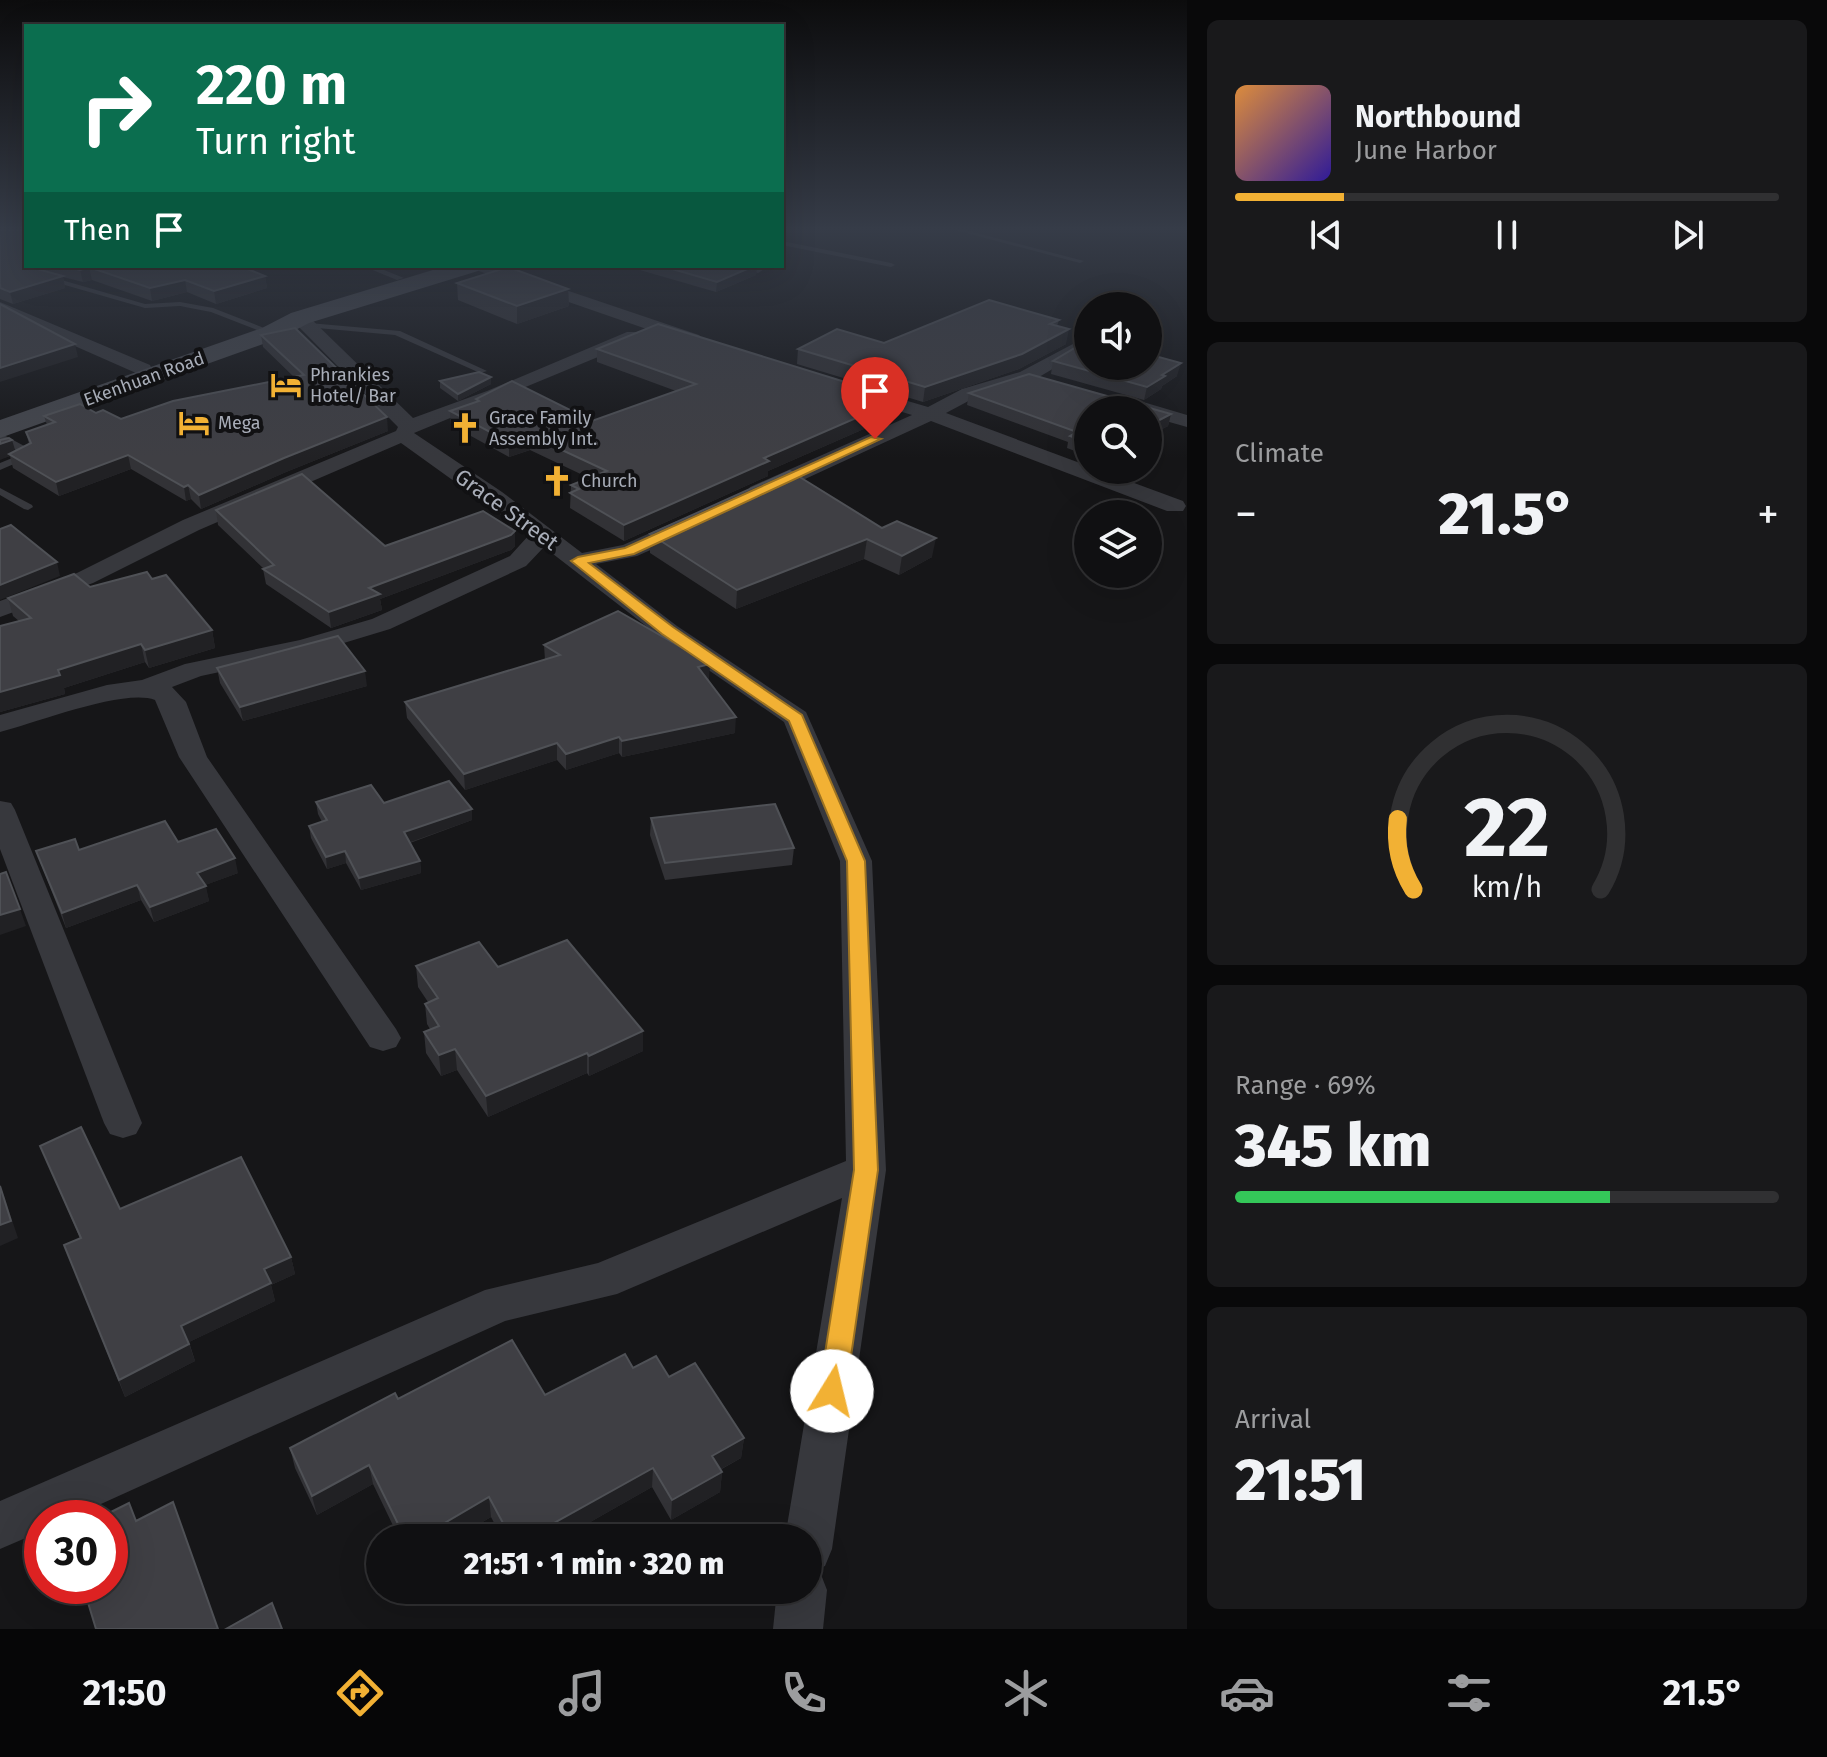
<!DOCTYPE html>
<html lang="en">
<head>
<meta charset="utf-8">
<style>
  body { margin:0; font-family:"Fira Sans",sans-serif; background:#19191b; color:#f1f3f6; height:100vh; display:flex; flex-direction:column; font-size:30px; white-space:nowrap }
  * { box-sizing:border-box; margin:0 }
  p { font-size:26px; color:#9c9d9f }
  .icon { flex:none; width:44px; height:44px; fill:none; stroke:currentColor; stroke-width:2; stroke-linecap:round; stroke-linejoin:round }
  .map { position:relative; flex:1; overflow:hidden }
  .sheet { display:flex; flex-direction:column; gap:20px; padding:20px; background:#09090a; width:640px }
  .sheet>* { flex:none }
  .hud { position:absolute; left:24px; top:24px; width:760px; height:244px; border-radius:0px; box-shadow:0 8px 32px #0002,0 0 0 2px #303032; background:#0b6e4f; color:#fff; overflow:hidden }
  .controls { position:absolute; left:1074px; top:292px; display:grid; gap:16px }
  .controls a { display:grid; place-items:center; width:88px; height:88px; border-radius:50%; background:#101012; box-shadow:0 8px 32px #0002,0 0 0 2px #303032; font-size:40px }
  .speed { position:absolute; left:24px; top:1500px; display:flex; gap:16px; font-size:40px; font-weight:700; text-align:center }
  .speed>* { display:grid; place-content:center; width:104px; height:104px; border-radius:50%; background:#101012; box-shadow:0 8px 32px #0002,0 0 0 2px #303032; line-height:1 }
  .speed .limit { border:12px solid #d22; background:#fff; color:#111 }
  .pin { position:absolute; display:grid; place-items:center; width:68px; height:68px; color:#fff; margin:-82px -34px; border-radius:50% 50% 50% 0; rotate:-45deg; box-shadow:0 0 8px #0007 }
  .pin .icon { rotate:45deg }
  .me { position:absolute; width:88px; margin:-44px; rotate:9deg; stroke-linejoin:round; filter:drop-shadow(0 0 6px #0008) }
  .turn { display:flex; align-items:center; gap:28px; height:168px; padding:0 40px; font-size:36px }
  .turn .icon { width:104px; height:104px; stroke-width:2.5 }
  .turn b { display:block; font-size:56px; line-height:68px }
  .then { display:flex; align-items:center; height:76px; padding:0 40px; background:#0003; gap:16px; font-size:30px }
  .big { font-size:60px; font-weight:800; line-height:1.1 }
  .sheet .widget { flex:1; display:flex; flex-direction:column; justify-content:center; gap:12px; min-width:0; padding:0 28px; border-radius:12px; background:#19191b }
  .sheet .dial { align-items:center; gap:0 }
  .dial svg { height:208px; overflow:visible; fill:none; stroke:#303032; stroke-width:7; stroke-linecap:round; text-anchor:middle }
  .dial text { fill:#f1f3f6; stroke:none }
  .song { display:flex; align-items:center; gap:24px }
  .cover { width:96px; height:96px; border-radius:12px; background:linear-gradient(135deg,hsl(30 70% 55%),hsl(250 70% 35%)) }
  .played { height:8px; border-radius:4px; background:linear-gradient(90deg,#f2b134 20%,#303032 20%) }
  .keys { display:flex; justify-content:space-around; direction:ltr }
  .heat { display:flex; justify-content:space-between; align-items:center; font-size:44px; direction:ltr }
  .charge { height:12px; border-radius:6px; background:linear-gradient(90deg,#34c759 69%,#303032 0) }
  .trip { position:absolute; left:366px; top:1524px; width:456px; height:80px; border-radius:40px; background:#101012; box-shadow:0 8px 32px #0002,0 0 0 2px #303032; font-weight:800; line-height:80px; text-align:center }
  .dock { display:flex; height:128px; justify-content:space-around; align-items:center; background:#060607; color:#9c9d9f }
  .dock .icon { width:56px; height:56px }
  .dock .selected { color:#f2b134 }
  .dock b { font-size:36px; color:#f1f3f6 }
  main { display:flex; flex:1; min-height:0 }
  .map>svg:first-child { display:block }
</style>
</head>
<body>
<main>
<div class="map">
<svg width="1187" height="1629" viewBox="0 0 1187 1629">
  <rect width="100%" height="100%" fill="#161618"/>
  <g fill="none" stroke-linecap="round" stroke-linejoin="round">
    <!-- lane -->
    <g fill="#37383d" fill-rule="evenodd">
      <polygon points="955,230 965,230 1084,261 1080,263"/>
      <polygon points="782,241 891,263 895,265 891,267 782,245"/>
      <polygon points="363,266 374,266 404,278 397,280"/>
      <polygon points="44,275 145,304 180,302 213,308 264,328 257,330 211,312 180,306 145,308 44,279"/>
      <polygon points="309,323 400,331 487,371 480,373 395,335 306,327 305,325"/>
      <polygon points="0,433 28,448 32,455 30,457 0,470 0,463 22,454 0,440"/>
      <polygon points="0,488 32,505 33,507 28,510 24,509 0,495"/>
    </g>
    <!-- street -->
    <g fill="#37383d" fill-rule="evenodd">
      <polygon points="471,266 495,266 699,335 702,339 699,343 687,343 473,269"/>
      <polygon points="741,266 765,266 766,268 758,273"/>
      <polygon points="0,302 150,365 152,369 150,373 136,373 0,313"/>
      <path d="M300,313L306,314L413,418L487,391L627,332H639L642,336L639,340L414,433L502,492L582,553L623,545L677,521H693L696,526L693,531L637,556L596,564L677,626L806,712L872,861L886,1170L832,1549L825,1566L815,1570L820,1572L827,1590L823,1629H773L777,1590H808V1538H785L842,1198L617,1294L505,1321L70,1518H42V1531L0,1549V1501L485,1290L598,1263L846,1161L840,861L784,722L659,636L544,547L526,566L390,629L314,652L201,676L172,687L186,702L207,757L396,1029L401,1038L396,1047L383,1051L370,1047L179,757L155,700C124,688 36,723 0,732V715L107,685L142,680L185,664L300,640L372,619L510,556L529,535L401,443L199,530L93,583L0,617V601L77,573L183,520L396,431L398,427L294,322L291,318L294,314Z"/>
      <polygon points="1088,336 1088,348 1034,380 976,397 946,413 1088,466 1088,470 1099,470 1183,501 1186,506 1183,511 1167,511 931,421 766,497 750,497 747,492 750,487 912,415 853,397 850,393 853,389 860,387 928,407 962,389 1020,372"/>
      <polygon points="1133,399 1187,415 1187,427 1148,416 1148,410 1126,409 1123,405"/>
      <polygon points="0,801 11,803 15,810 142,1123 136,1134 123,1138 110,1134 104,1123 0,849"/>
    </g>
    <!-- secondary -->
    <polygon fill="#45474d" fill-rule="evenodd" points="446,266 481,266 478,271 309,323 280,338 0,438 0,420 262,328 291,313"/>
  </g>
  <!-- wall -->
  <g fill="#323236">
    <polygon points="0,230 26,266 240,266 265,276 267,288 216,304 187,292 152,301 92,280 83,282 63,277 65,288 13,304 0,299"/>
    <polygon points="626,266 757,266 756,275 716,292"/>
    <polygon points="457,283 568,289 569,306 517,324 458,300"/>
    <polygon points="1059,320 1057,326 1066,344 1019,369 923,402 797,364 798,349 884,343"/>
    <polygon points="261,335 388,431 286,472 201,509 191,499 186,501 131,469 59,496 13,468 10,456 0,459 0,440 15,451 29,444 26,432 47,425 44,416 96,413 121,419 294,377 263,347"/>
    <polygon points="597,349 898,414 768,471 768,476 624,541 570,508 571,485 589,478 530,450 509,457 451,425 450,411 476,402 476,399 592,421 676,391 597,362"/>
    <polygon points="1053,361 1177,376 1162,386 1161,389 1144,400 1051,374"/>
    <polygon points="1029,374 1171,414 1168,426 1148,436 1148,410 1088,410 1088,456 1067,448 1068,442 967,405 969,393"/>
    <polygon points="440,381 491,384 458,401 440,388"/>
    <polygon points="216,510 385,546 515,531 515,546 511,550 380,599 382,610 331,628 266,584 263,569 264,569 218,525"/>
    <polygon points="882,528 932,557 899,575 864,559 736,609 650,553 650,534"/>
    <polygon points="152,579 212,630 215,648 149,668 145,662 64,688 65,694 0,712 0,626 19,621 13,616 8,598"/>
    <polygon points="544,645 709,679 708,680 735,733 622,757 619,753 566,770 557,760 465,790 407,718 405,702 545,660"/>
    <polygon points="217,668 367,686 243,721 220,683"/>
    <polygon points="316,802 384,803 472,820 410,843 420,861 421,873 361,890 346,863 327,869 311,838 309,826 322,822 318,814"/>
    <polygon points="651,818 794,848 792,865 665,880 650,835"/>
    <polygon points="178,842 238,873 205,885 209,901 154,922 141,900 66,928 36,851 79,850"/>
    <polygon points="416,966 498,967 643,1051 589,1076 587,1073 488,1117 457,1070 441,1076 426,1053 424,1032 430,1029 427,1024 425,1004 428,1002 418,987"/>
    <polygon points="40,1146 120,1209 291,1257 295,1274 271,1285 275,1301 189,1342 195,1361 125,1397 64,1245 80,1238"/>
    <polygon points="633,1368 669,1377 744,1438 741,1458 720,1470 722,1472 720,1492 671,1520 652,1487 562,1538 502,1538 491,1517 455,1538 399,1538 373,1484 317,1515 295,1468 290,1448 398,1399 545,1395"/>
  </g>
  <!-- shaded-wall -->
  <g fill="#212124">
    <polygon points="754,266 757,266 756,275 716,292 717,282"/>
    <polygon points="89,267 92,280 83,282 80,270"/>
    <polygon points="63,276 65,288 13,304 10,292"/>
    <polygon points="265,276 267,288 216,304 214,291"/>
    <polygon points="185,280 187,292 152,301 150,288"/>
    <polygon points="568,289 569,306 517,324 517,306"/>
    <polygon points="1069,329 1066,344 1019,369 923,402 925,387"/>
    <polygon points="75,344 78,357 0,382 0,368"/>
    <polygon points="1181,363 1177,376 1162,386 1161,389 1144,400 1147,387 1162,375"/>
    <polygon points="491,377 491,384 458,401 458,394"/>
    <polygon points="900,399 898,414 768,471 768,476 624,541 624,525 764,458"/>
    <polygon points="1171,414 1168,426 1148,436 1148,426"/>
    <polygon points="387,417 388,431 286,472 201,509 199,495 284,458"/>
    <polygon points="530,435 530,450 509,457 509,442"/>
    <polygon points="12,440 16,453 9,454 10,456 0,460 0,444"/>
    <polygon points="128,455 131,469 59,496 56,482"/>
    <polygon points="188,485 191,499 186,501 184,487"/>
    <polygon points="515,531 515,546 511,550 380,599 382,610 331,628 329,612 369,588"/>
    <polygon points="936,538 932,557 899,575 902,556"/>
    <polygon points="867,539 864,559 736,609 737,590"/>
    <polygon points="57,562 60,576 0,600 0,585"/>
    <polygon points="212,630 215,648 149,668 145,650"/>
    <polygon points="141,644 145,662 64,688 65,694 0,712 0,692 58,670"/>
    <polygon points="710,664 709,679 697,683 698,667"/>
    <polygon points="365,671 367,686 243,721 240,707"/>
    <polygon points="736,717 735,733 622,757 622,741"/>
    <polygon points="619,737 619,753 566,770 566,754"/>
    <polygon points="557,743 557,760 465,790 464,774"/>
    <polygon points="472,809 472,820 405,844 404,832"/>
    <polygon points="345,851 346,863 327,869 326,857"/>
    <polygon points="235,858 238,873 200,887 197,873"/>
    <polygon points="420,861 421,873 361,890 359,878"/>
    <polygon points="137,885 141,900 66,928 62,913"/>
    <polygon points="206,886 209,901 154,922 150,907"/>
    <polygon points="20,909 26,926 0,935 0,915"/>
    <polygon points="643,1031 643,1051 589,1076 589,1056"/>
    <polygon points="455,1049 457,1070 441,1076 439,1055"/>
    <polygon points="587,1053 587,1073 488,1117 486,1096"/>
    <polygon points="0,1184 18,1238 0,1246"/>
    <polygon points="291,1257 295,1274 271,1285 275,1301 187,1343 181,1326 264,1269"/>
    <polygon points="189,1344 195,1361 125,1397 119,1380"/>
    <polygon points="744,1438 741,1458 710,1475 712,1456"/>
    <polygon points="369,1465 373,1484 317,1515 312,1496"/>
    <polygon points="653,1468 652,1487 562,1538 527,1538"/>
    <polygon points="722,1472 720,1492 671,1520 672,1500"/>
    <polygon points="489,1497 491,1517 455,1538 419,1538"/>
  </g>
  <!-- building -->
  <g fill="#3f3f44" stroke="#4f5156" stroke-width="2">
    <polygon points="0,230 26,230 26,266 63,276 10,292 0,288"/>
    <polygon points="65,266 240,266 265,276 214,291 185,280 150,288 89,267 80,270"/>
    <polygon points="662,266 754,266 717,282"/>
    <polygon points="508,267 568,289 517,306 457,283"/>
    <polygon points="989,300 1059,320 1050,324 1069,329 1022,354 925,387 798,349 837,329 884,343"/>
    <polygon points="0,304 75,344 0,368"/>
    <polygon points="658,324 900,399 764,458 769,461 624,525 570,493 579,489 571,485 607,471 530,435 509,442 450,411 479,401 476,399 512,381 592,421 696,384 597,349"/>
    <polygon points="295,328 387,417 284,458 199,495 188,485 184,487 128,455 56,482 9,454 31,443 26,432 55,422 44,416 80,404 96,413 103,410 121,419 173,401 304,375 261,335"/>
    <polygon points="1088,340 1088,366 1148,366 1148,354 1181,363 1162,375 1165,376 1147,387 1053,361"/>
    <polygon points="479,372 491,377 458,394 440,381"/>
    <polygon points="1029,374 1171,414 1148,426 1148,410 1088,410 1088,442 1070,436 1077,432 969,393"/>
    <polygon points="9,438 12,440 0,444 0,440"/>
    <polygon points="790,471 882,528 897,521 936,538 902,556 867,539 737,590 650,534"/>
    <polygon points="302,474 385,546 483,511 515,531 511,535 369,588 380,594 329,612 263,569 274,565 216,510"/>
    <polygon points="11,525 57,562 0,585 0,529"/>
    <polygon points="147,572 152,579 166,575 212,630 145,650 141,644 58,670 60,675 0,692 0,626 31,618 8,598 74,574 90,587"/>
    <polygon points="618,611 710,664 698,667 736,717 622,741 619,737 566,754 557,743 464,774 405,702 560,655 544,645"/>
    <polygon points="338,636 365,671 240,707 217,668"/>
    <polygon points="449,781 472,809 404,832 420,861 359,878 345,851 326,857 309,826 327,820 316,802 371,785 384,803"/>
    <polygon points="775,804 794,848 665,863 651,818"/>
    <polygon points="165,821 178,842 216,829 235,858 197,873 206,886 150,907 137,885 62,913 36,851 75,839 79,850"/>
    <polygon points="6,872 20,909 0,915 0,874"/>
    <polygon points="567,940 643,1031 589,1056 587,1053 486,1096 455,1049 439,1055 424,1032 439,1026 425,1004 438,998 416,966 479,942 498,967"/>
    <polygon points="81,1127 120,1209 241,1157 291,1257 264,1269 271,1283 181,1326 189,1344 119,1380 64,1245 81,1238 40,1146"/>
    <polygon points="0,1186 11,1221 0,1225"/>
    <polygon points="512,1340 545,1395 625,1354 633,1368 656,1356 669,1377 695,1363 744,1438 712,1456 722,1472 672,1500 653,1468 527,1538 511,1538 489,1497 419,1538 405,1538 369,1465 312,1496 290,1448 395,1393 398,1399"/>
    <polygon points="173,1502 218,1629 96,1629 83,1586 110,1586 110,1518 99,1518 129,1503 136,1521"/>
    <polygon points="272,1603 282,1629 226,1629"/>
  </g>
  <!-- sky -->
  <linearGradient id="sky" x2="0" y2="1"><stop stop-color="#0c0c0d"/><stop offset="0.5" stop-color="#363c48"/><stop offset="1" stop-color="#363c48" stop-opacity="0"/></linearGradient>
  <rect width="1187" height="458" fill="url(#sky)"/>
  <!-- route -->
  <polygon fill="#f2b134" stroke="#9d7322" stroke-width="2" points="871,437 881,439 634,554 589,563 673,627 802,715 865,861 878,1170 846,1391 842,1400 832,1404 823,1400 819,1391 854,1170 847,861 789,721 662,634 571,561 578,557 625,548"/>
  <!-- icons -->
  <defs>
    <symbol id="hotel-bare" viewBox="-9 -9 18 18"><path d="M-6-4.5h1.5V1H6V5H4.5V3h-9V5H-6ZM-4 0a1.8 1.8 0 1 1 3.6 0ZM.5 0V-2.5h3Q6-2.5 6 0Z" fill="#f2b134" stroke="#111113" stroke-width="2.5" paint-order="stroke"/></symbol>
    <symbol id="church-bare" viewBox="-9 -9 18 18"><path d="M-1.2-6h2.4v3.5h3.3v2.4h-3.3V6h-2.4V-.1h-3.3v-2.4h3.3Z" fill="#f2b134" stroke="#111113" stroke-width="2.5" paint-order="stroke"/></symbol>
  </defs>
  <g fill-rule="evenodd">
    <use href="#hotel-bare" x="264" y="363" width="44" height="44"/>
    <use href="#hotel-bare" x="172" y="401" width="44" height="44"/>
    <use href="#church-bare" x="443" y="406" width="44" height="44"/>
    <use href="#church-bare" x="535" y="459" width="44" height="44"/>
  </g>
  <g text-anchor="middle" stroke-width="8" stroke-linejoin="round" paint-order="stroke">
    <!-- far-poi labels -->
    <g font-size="18" fill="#a8adb8" stroke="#111113" text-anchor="start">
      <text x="310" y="381">Phrankies<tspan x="310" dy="21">Hotel/ Bar</tspan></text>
      <text x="489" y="424">Grace Family<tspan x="489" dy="21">Assembly Int.</tspan></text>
      <text x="218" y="429">Mega</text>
      <text x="581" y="487">Church</text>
    </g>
    <!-- far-street labels -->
    <g font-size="18" fill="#a8adb8" stroke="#111113">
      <text transform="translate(144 379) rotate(-20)" y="6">Ekenhuan Road</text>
    </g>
    <!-- street labels -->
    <g font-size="22" fill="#a8adb8" stroke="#111113">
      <text transform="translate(507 509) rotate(36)" y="8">Grace Street</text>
    </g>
  </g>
</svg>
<div class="controls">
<a><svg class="icon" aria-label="sound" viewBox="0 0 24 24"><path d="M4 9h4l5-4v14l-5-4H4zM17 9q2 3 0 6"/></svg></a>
<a><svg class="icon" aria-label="search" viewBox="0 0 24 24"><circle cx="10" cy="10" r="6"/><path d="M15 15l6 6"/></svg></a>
<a><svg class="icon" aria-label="layers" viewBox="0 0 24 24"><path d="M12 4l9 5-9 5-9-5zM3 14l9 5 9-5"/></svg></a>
</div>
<div class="speed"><div class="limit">30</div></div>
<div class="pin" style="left:875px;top:439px;background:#d93025"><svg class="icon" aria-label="arrive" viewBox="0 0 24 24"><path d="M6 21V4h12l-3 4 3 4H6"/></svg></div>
<svg class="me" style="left:832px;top:1391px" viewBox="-20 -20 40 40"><circle r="19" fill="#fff"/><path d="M0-13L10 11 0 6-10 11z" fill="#f2b134"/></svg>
<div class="trip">21:51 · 1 min · 320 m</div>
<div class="hud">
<div class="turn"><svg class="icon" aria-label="right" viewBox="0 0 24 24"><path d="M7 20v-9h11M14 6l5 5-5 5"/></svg><div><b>220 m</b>Turn right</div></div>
<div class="then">Then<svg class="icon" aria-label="arrive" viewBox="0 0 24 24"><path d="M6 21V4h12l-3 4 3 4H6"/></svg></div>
</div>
</div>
<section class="sheet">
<div class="widget">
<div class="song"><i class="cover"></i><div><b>Northbound</b><p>June Harbor</p></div></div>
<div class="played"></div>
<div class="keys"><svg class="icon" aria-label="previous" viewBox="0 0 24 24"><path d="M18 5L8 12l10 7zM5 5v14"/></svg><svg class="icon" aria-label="pause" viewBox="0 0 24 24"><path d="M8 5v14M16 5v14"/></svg><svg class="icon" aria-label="next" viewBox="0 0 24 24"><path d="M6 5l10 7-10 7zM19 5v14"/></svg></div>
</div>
<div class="widget"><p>Climate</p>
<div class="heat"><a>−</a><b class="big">21.5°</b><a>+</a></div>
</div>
<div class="widget dial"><svg viewBox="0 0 100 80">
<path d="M14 69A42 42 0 1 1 86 69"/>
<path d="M14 69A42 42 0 0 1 8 42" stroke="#f2b134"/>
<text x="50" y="56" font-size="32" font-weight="700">22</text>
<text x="50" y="72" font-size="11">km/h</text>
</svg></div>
<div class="widget"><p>Range · 69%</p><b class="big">345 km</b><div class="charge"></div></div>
<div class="widget"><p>Arrival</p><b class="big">21:51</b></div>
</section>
</main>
<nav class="dock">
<b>21:50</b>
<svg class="icon selected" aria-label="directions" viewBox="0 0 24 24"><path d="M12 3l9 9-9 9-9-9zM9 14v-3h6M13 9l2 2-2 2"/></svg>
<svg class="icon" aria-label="music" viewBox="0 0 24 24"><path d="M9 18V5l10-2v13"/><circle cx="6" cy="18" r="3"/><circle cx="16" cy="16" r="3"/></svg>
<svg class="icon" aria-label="phone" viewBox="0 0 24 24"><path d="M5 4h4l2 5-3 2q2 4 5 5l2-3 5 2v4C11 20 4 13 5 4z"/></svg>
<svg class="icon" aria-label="climate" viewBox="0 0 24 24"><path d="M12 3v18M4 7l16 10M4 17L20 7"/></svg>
<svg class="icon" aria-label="car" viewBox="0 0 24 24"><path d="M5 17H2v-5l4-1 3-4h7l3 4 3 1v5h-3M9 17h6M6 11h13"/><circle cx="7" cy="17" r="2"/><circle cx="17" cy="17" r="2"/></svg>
<svg class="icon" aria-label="filters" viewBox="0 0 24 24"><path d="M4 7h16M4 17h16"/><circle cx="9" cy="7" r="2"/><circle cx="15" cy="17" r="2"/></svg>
<b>21.5°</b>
</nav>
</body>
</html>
